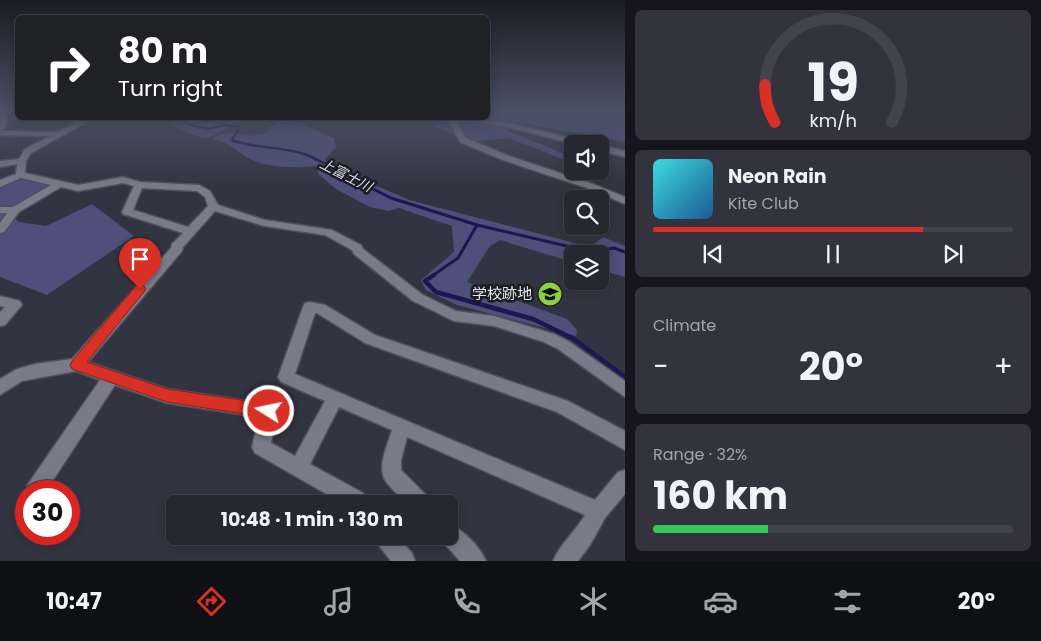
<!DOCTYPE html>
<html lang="en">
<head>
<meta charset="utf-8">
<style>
  body { margin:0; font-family:Poppins,"Noto Sans JP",sans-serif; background:#32333d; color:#f1f3f6; height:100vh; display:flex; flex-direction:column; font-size:19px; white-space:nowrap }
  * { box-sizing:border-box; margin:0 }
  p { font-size:16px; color:#a4a5ab }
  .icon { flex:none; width:28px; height:28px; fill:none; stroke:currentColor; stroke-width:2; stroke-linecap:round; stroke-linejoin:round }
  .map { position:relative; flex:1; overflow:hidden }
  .sheet { display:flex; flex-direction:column; gap:10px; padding:10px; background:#15151b; width:416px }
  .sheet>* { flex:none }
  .hud { position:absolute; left:15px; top:15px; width:475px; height:105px; border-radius:8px; box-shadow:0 2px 12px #0003,0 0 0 1px #42444d; background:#202124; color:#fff; overflow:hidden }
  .controls { position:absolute; left:564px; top:135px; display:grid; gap:10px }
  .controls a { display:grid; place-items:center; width:45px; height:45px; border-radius:8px; background:#262731; box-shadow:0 2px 12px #0003,0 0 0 1px #42444d; font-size:25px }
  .speed { position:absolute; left:15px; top:480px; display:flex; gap:10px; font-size:25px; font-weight:700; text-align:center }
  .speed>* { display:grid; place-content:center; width:65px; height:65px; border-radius:50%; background:#262731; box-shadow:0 2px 12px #0003,0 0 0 1px #42444d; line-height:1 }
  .speed .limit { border:8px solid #d22; background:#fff; color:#111 }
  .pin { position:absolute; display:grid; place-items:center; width:42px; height:42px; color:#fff; margin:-51px -21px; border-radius:50% 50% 50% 0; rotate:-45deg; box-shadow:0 0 5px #0007 }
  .pin .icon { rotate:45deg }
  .me { position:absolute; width:55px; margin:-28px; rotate:280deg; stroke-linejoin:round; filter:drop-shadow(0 0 4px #0008) }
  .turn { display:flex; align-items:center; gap:18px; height:105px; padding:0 20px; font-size:22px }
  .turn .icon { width:65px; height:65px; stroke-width:2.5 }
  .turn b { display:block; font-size:35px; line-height:42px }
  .big { font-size:38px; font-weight:700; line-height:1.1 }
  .sheet .tile { flex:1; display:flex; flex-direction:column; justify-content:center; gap:8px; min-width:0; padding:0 18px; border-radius:8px; background:#32333d }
  .sheet .dial { align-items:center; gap:0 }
  .dial svg { height:130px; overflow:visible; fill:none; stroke:#42444d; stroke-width:7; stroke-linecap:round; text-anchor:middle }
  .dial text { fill:#f1f3f6; stroke:none }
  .song { display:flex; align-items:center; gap:15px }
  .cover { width:60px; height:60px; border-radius:8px; background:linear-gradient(135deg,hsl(180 70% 55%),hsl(210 70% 35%)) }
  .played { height:5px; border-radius:2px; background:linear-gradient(90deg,#d93025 75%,#42444d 75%) }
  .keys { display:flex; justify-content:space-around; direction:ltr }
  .heat { display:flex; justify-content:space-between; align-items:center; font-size:28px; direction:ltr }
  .charge { height:8px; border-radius:4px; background:linear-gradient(90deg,#34c759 32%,#42444d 0) }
  .trip { position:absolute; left:166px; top:495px; width:292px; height:50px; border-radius:8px; background:#262731; box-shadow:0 2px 12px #0003,0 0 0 1px #42444d; font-weight:700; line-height:50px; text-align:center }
  .tab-bar { display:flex; height:80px; justify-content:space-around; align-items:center; background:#0f1014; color:#a4a5ab }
  .tab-bar .icon { width:35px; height:35px }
  .tab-bar .selected { color:#d93025 }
  .tab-bar b { font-size:22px; color:#f1f3f6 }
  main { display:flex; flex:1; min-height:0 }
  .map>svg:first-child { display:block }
</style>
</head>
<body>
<main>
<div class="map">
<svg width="625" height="561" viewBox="0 0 625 561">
  <rect width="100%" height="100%" fill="#333441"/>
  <!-- green -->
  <g fill="#4e507b">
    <polygon points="488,110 625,110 625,142 505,120 508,131 572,157 572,163 509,138 476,141 410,118 488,118"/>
    <polygon points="170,118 194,118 223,122 236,118 250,118 209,137 202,138 172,126 172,119"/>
    <path d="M269,118C297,117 309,128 334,138L336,147L325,159L327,164L409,200L590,247L603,237L625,246V277L600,270V254H572V262L500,240L490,246L467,282L567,319L577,330L576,336L457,305L426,290L421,280L454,252L452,226L399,208L389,211L370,207L336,189L318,174L317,166C295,167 276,169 255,161C239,155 231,142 213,139C224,126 248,141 267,133L269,127L276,124Z"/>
    <polygon points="23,179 51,186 6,210 19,222 46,226 92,204 134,236 47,295 0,277 0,188"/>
  </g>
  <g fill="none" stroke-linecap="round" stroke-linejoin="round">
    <!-- stream-far2 -->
    <path stroke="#1d1651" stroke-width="2.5" d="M177,118L197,127L208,129L225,125L240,127L232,140C253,149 281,146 304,154C323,161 342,173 360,182"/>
    <!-- stream-far1 -->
    <g stroke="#1d1651" stroke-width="3">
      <polyline points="357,181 391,198 477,225 458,258 432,276"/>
      <polyline points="477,225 592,252 614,248 625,252"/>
    </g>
    <!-- stream -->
    <polyline stroke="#1d1651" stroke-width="4.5" points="434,275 425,281 436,292 533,319 574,339 625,377"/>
    <defs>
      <g id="street">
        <polygon points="0,112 3,112 8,121 3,130 0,130"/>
        <path d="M85,118H94L31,153L26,161L25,173L78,185L123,177L140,182L199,185L210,191L218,205L265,220L332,230L361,245L363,249L423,295L456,311L494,316L554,334L568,341L625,381V397L558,349L544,342L494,326L454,321L413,301L354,254L352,250L325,235L264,226L215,211L183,247L182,251L88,362L167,389L275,405L277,411L271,443L295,456L325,401L281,382L278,377L303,307L305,303L310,302L325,305L375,335L568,401L625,431V450L557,412L365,343L317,313H315L295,374L595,500L618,472L625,470V494L605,518L590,545L578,561H553C560,544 576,531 585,515L407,437L401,460V470L428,497L431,504H407C400,496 391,489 385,480C377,466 388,444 392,430L339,407L310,464L363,493L369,504H344L255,453L252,447L259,417L167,403L115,385L46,491H26V493L25,491L28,484L100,380L76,371L22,381L0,395V379L17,369L35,364L72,359L171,248L172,244L183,233L123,214L122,212L134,186L123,183L78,191L61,187L19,212L4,232L0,233V223L7,213H0V207H13L51,185L21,178L0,187V180L16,174L17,164L0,167V161L19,159L25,149L50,136L0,135V131L58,132ZM142,188L197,191L205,197L208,206L188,227L133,210Z"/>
        <polygon points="443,118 509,123 587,142 588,144 573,144 509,127 457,121 466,138 509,156 593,184 625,197 625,204 587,188 503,160 460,142 449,121 443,120"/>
        <polygon points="600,145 625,151 625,157 600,151"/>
        <polygon points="0,296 20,301 22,305 5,325 0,326 0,312 5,307 0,306"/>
        <path d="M450,525C464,530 480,547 486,561H460L443,542L440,536H450Z"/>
        <polygon points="374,536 397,536 412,553 415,561 391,561 377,543"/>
      </g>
    </defs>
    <!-- street casing -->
    <use href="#street" stroke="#4f505a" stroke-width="3"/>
    <!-- street -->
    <use href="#street" fill="#7a7b89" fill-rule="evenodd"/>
  </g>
  <!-- sky -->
  <linearGradient id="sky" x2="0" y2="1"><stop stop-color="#1c1d24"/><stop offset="0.59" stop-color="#4a5065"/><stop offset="1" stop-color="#4a5065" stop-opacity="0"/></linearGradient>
  <rect width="625" height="188" fill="url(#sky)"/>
  <!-- route -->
  <polygon fill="#d93025" stroke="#8d1f18" points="140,285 144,286 146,289 144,292 87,362 167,389 269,404 274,406 276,411 274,416 269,418 167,402 72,369 70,365 72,361 136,286"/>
  <!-- icons -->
  <defs>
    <symbol id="school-disc" viewBox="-11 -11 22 22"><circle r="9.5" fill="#8cce45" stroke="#1c1c22"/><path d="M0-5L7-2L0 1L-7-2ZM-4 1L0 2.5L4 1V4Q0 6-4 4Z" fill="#111"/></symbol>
  </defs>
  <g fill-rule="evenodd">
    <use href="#school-disc" x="536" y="280" width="28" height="28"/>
  </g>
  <g text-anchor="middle" stroke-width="5" stroke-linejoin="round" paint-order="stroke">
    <!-- far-water labels -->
    <g font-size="14" font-style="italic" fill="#d9dbee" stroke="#1c1c22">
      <text transform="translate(346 175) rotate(27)" y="5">上富士川</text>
    </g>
    <!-- poi labels -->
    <g font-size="15" fill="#e3e4ec" stroke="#1c1c22" text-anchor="end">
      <text x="532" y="299">学校跡地</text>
    </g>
  </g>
</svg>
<div class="controls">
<a><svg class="icon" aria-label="sound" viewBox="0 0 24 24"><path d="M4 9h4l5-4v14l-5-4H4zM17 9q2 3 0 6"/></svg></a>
<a><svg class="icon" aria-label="search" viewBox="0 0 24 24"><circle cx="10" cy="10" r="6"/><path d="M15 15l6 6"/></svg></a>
<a><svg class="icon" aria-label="layers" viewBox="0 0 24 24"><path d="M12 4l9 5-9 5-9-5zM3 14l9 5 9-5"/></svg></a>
</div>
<div class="speed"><div class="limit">30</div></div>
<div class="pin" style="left:140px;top:289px;background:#d93025"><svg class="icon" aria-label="arrive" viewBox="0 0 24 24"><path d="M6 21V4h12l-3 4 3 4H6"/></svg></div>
<svg class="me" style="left:269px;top:411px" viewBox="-20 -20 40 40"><circle r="17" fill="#d93025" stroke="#fff" stroke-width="3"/><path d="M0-11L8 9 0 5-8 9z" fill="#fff"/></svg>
<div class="trip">10:48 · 1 min · 130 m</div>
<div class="hud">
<div class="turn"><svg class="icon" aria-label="right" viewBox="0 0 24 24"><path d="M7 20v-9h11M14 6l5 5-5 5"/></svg><div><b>80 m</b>Turn right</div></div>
</div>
</div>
<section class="sheet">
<div class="tile dial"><svg viewBox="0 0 100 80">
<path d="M14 69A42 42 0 1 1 86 69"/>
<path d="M14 69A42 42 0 0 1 8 46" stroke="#d93025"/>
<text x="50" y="56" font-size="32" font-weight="700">19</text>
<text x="50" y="72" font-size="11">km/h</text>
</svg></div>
<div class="tile">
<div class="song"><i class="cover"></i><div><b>Neon Rain</b><p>Kite Club</p></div></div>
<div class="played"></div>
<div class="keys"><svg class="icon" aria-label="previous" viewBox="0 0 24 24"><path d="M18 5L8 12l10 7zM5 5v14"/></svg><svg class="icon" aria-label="pause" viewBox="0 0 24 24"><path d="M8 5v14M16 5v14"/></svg><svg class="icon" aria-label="next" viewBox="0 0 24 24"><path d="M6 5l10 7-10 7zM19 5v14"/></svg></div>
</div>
<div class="tile"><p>Climate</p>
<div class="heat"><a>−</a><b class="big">20°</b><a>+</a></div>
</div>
<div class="tile"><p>Range · 32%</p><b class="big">160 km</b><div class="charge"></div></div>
</section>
</main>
<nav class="tab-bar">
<b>10:47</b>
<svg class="icon selected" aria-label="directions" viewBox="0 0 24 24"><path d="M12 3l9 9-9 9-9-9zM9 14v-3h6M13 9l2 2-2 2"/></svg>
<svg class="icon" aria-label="music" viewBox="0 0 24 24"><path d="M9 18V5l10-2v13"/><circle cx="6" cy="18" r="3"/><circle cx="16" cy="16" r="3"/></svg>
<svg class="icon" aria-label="phone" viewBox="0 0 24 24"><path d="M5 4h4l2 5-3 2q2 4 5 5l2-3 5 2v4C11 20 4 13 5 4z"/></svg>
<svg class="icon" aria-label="climate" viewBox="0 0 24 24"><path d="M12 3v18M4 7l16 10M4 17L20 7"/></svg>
<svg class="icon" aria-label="car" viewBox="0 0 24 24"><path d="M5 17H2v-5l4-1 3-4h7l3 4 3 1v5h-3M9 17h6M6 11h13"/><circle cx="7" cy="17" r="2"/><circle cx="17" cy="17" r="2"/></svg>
<svg class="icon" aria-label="filters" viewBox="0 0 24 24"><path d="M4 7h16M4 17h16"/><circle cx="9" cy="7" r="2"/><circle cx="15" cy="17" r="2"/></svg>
<b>20°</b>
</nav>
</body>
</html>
